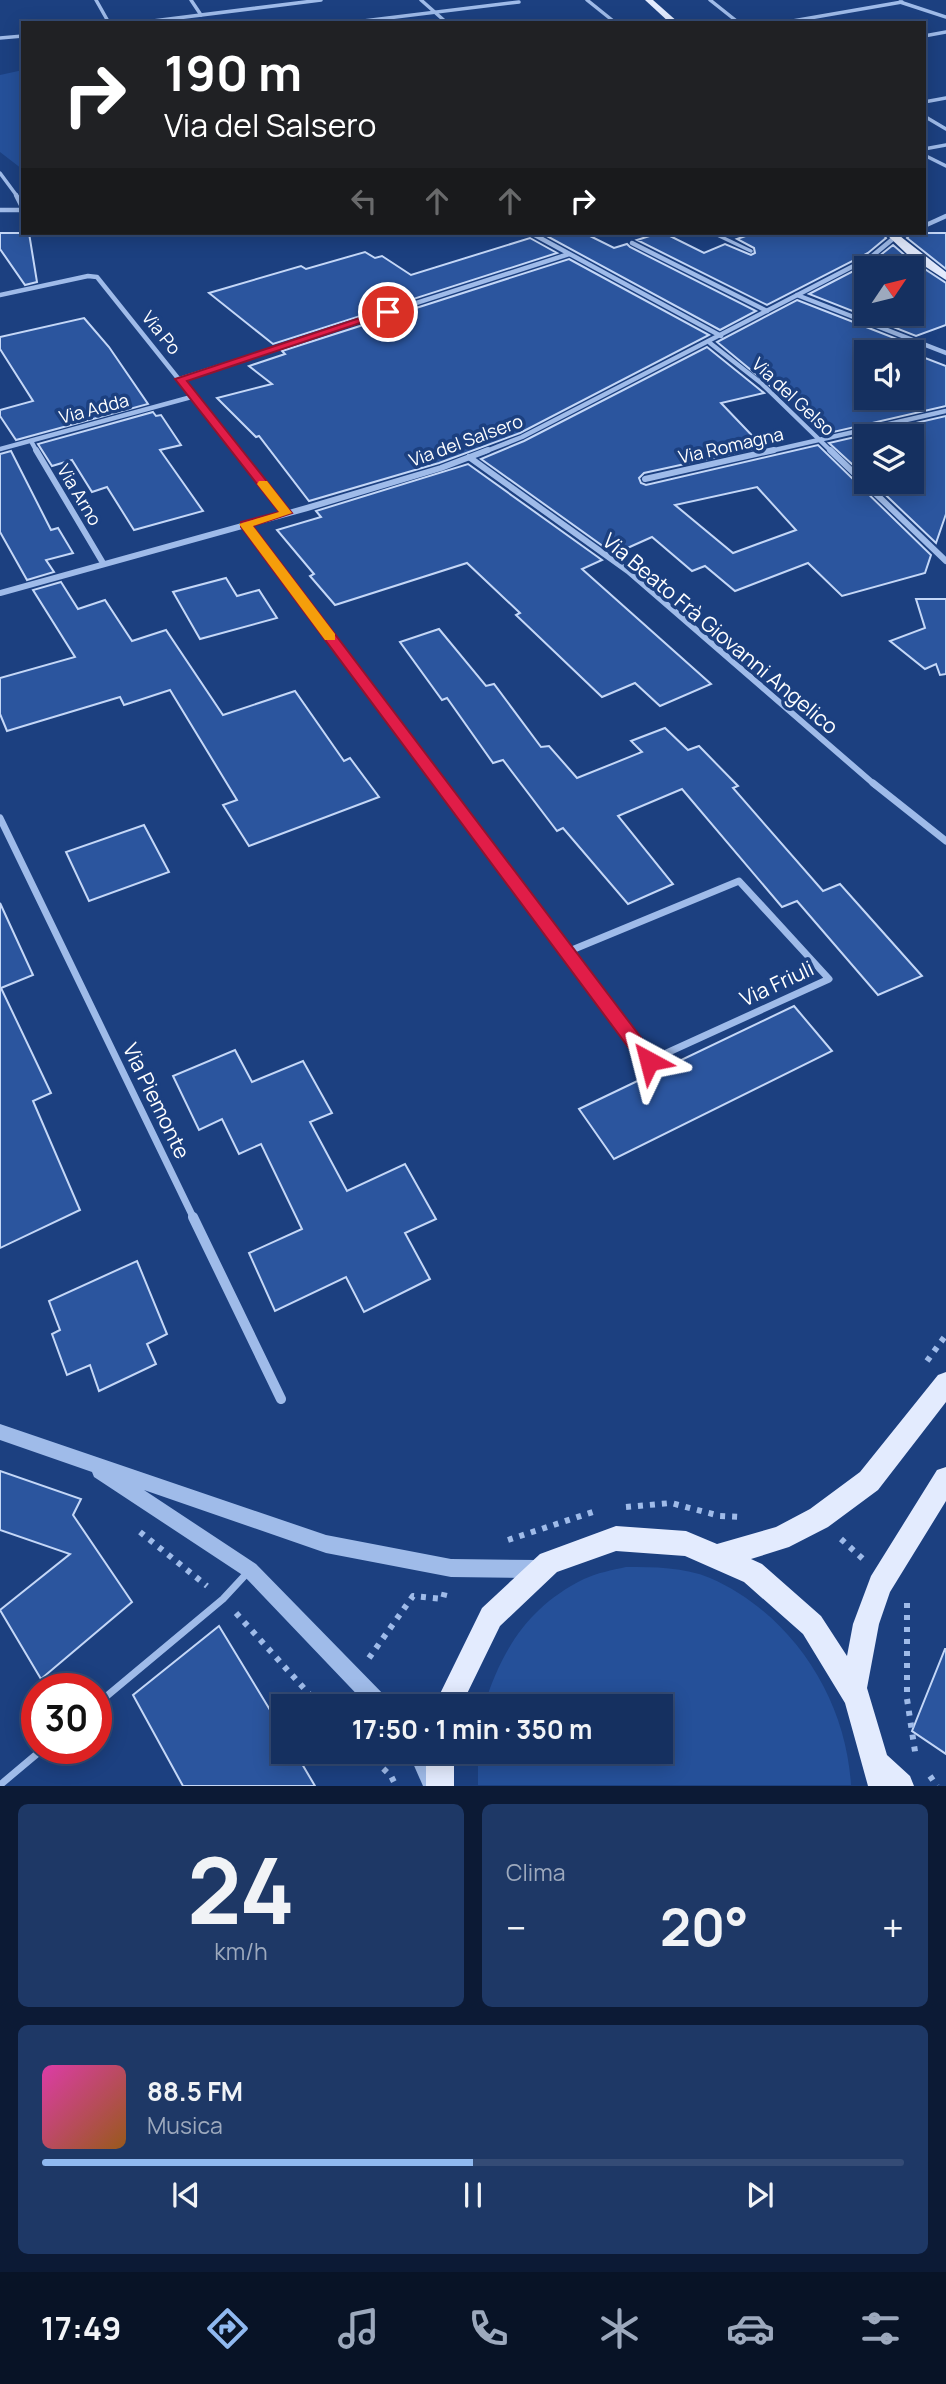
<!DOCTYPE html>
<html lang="it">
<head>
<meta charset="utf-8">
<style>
  body { margin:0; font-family:Manrope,sans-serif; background:#1e3866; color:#f1f3f6; height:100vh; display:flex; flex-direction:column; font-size:26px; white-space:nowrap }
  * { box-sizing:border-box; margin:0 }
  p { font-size:23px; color:#9da9bd }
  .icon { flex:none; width:38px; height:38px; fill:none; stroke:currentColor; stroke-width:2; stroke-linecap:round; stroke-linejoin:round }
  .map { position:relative; height:1786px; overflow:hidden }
  .drawer { display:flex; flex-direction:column; gap:18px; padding:18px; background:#0c1a35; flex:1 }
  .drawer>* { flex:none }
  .hud { position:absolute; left:21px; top:21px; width:905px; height:214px; border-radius:0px; box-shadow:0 4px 18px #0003,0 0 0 2px #344b75; background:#202124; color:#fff; overflow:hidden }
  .needle { width:46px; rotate:55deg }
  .tools { position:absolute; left:854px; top:256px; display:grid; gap:14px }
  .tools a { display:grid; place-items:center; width:70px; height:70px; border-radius:0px; background:#153060; box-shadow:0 4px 18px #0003,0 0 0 2px #344b75; font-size:35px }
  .speed { position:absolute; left:21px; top:1673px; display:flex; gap:14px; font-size:35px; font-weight:700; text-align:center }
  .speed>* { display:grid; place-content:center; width:91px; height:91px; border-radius:50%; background:#153060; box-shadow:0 4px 18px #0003,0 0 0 2px #344b75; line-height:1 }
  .speed .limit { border:10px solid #d22; background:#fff; color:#111 }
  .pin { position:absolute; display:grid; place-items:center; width:60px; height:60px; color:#fff; margin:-30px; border:4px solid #fff; border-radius:50%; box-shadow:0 2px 7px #0007 }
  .me { position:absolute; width:77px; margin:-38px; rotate:322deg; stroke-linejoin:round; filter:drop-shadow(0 0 5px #0008) }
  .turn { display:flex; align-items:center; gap:24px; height:147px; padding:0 28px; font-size:32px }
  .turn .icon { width:91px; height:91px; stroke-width:2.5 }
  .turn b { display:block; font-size:49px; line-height:60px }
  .lanes { display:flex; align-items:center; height:66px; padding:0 28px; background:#0003; justify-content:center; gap:35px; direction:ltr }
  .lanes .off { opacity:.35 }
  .big { font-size:52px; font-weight:700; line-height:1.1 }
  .drawer .tile { flex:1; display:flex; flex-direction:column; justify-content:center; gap:10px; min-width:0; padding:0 24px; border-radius:10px; background:#1e3866 }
  .drawer .dial { align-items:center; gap:0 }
  .dial b { font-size:91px; line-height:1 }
  .song { display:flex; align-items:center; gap:21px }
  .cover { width:84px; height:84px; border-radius:10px; background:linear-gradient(135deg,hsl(320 70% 55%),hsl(30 70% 35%)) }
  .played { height:7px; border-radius:4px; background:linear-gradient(90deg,#90b9f0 50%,#344b75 50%) }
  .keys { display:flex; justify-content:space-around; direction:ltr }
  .heat { display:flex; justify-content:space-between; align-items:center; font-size:38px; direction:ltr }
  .drawer .tiles { flex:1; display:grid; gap:18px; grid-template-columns:1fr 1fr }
  .tile:last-child { grid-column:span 2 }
  .trip { position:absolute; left:271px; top:1694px; width:402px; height:70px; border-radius:0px; background:#153060; box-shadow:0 4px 18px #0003,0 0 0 2px #344b75; font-weight:700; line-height:70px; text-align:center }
  .tab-bar { display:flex; height:112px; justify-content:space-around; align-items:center; background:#081326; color:#9da9bd }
  .tab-bar .icon { width:49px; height:49px }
  .tab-bar .active { color:#90b9f0 }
  .tab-bar b { font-size:32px; color:#f1f3f6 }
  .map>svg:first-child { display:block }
</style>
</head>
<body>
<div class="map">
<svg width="946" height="1786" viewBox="0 0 946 1786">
  <rect width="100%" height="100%" fill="#1c4080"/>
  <!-- green -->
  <g fill="#255099">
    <polygon points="23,70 23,169 22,169 0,152 0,75"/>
    <path d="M626,1567C654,1567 684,1567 710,1578C792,1614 846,1698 851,1785H478V1752H662V1706H484C502,1649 529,1606 584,1579C597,1573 612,1570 626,1567Z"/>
  </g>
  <!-- building -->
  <g fill="#2b559e" stroke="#c4d7f7" stroke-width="2" fill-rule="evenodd">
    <polygon points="0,233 29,233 37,282 25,285 0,249"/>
    <polygon points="549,233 584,233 614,248 627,244 630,247 756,311 720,330 543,234"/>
    <polygon points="659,233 664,233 704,253 725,244 751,255 755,253 754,248 737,239 754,233 882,233 886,238 868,253 767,305 637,240"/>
    <polygon points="912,233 946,233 946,269 907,238"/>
    <polygon points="530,238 557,253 273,344 209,293 301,266 306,269 365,252 375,258 382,256 411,275"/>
    <path d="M893,245L908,258L946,283V325L916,336L809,294L873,261ZM866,268H912V313H866Z"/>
    <polygon points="569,259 709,335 520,433 439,463 309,501 259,436 256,437 217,398 272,384 249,366 285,354 282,351"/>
    <polygon points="797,300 902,341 891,345 908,352 866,352 866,397 912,397 912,353 946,366 946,406 829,433 780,389 775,390 717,342"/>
    <polygon points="84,318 109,347 148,404 16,440 0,416 0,410 33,401 0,349 0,337"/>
    <path d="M707,347L764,393L721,403L763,447L644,473L639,478L641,483L646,485L818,445L931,555L925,573L842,596L808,563L735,591L705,566L692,571L652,537L614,554L481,459L524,441ZM757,487L796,530L733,553L675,505Z"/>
    <polygon points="153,412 156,416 161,415 181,445 160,450 203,511 134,530 107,487 92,492 72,460 52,466 38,444"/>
    <polygon points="946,416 946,514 936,543 871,481 912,481 912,436 866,436 866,477 829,443"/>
    <polygon points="11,451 51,530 58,528 73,553 46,560 54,572 27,580 0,532 0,454"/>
    <polygon points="468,464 602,560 582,569 711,684 660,706 635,683 602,697 516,615 520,613 467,563 335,605 310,576 314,574 277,530 321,517 316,511"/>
    <polygon points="226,578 237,596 259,590 277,618 200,639 173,592"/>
    <polygon points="61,582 78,609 105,600 132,641 166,630 223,715 295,691 344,761 350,758 379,797 249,846 223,805 237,800 170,690 124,705 120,697 7,731 0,714 0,678 75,657 33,590"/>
    <polygon points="916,599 946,599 946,674 940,675 936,664 925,669 890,641 925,628"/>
    <polygon points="439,629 486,686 494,684 541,747 549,746 577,778 642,752 631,741 665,728 688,750 699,746 738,786 733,788 823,891 840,884 922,976 878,995 797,901 782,907 682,789 618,816 673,884 628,904 563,828 557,831 503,760 493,763 447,698 442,700 400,642"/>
    <polygon points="144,825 169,872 89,901 66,852"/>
    <polygon points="0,903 33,975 1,988 51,1093 33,1101 80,1210 0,1248"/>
    <polygon points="794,1006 832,1051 614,1159 579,1109"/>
    <polygon points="235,1050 252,1082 303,1061 332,1113 310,1122 347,1191 405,1164 436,1219 405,1233 430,1279 364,1312 346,1277 275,1311 249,1253 302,1229 261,1144 239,1154 222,1119 199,1130 173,1076"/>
    <polygon points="137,1261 167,1334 147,1344 156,1364 99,1391 90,1365 67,1375 52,1334 60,1330 49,1301"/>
    <polygon points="0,1471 81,1499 73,1515 132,1602 41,1679 0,1610 70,1554 0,1530"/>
    <polygon points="219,1626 284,1733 284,1752 295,1752 315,1786 183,1786 133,1695"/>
    <polygon points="945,1649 946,1649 946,1754 912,1731"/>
  </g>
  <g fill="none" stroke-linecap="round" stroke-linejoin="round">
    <!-- path -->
    <g stroke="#9fbbe9" stroke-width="6" stroke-dasharray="5 7" stroke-linecap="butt">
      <polyline points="927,1361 946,1335"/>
      <polyline points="626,1507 671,1503 720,1516 741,1517"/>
      <polyline points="140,1532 207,1586"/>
      <polyline points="841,1539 863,1559"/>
      <polyline points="508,1540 596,1511"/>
      <polyline points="907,1603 907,1699 916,1758"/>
      <polyline points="236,1613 320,1706"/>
      <polyline points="369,1658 413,1596 443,1599 445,1591"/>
      <polyline points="366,1752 391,1776 396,1786"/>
      <polyline points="930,1776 937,1786"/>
    </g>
    <!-- service-far1 -->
    <polyline stroke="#9fbbe9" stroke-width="3.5" points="713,233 751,251"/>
    <!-- service -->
    <g stroke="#9fbbe9" stroke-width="7">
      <polyline points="96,1705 223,1599 249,1571"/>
      <polyline points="0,1785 44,1748"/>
    </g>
    <!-- minor-far4 -->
    <g stroke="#9fbbe9" stroke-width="3.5">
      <polyline points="96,0 109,23"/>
      <polyline points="191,0 201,15"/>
      <polyline points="421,0 447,23"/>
      <polyline points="587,0 612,20"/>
      <polyline points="710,0 739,23"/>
      <polyline points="900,2 946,17"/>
      <polyline points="137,23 321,0"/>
      <polyline points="347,23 519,2"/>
      <polyline points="781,23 902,2"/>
      <polyline points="924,36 946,32"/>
      <polyline points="0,38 23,36"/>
      <polyline points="924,102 946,98"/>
      <polyline points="924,116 946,129"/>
      <polyline points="924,149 946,145"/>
      <polyline points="924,155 946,166"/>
      <polyline points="0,173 17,196"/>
    </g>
    <!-- minor-far3 -->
    <g stroke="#9fbbe9" stroke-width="4.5">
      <polyline points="16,195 23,209"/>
      <polyline points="0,210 23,210"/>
      <polyline points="924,226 946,216"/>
      <polyline points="531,233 721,336"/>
      <polyline points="632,243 767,311"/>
      <polyline points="0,295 88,276 97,277 237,452"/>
      <polyline points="797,295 946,353"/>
      <polyline points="710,343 761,383 832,452"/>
      <polyline points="180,379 569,254"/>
      <polyline points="31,441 37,452"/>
      <polyline points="0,449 195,396"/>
      <polyline points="484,452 522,437 871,257 894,238 907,233"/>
      <polyline points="766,452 946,411"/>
    </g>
    <!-- minor-far2 -->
    <g stroke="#9fbbe9" stroke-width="6">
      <polyline points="36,450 103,563"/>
      <polyline points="235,450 286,513"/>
      <polyline points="830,450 946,561"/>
      <polyline points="469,457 628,571 875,785"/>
      <polyline points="645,479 774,450"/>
      <polyline points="246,524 442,785"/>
      <polyline points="0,593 307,508 441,468 488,450"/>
    </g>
    <!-- minor-far1 -->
    <g stroke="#9fbbe9" stroke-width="7">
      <polyline points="440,783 567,952"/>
      <polyline points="873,783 946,841"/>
      <polyline points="0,818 194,1219"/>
      <polygon points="739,881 829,979 649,1061 567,952"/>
    </g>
    <!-- minor -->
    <polyline stroke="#9fbbe9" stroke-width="10" points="193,1217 281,1399"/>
    <!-- tertiary -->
    <g fill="#9fbbe9" fill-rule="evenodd">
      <polygon points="0,1424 326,1535 451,1559 538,1560 544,1563 547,1569 544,1575 538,1578 451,1577 326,1553 144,1490 256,1564 388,1699 390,1706 368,1706 244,1576 94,1477 92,1472 0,1440"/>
      <polygon points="408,1752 427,1752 442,1783 441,1786 423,1786"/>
    </g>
    <!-- primary -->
    <g fill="#e3ebfe" fill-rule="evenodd">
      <polygon points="645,0 653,0 679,23 670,23"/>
      <polygon points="885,233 896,233 946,272 946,280 909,256"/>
      <polygon points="946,1372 946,1402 878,1490 828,1527 789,1547 751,1559 762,1564 821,1616 847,1656 853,1624 871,1576 937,1470 946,1467 946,1501 890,1592 879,1624 867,1688 887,1755 910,1776 914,1786 868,1786 845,1703 803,1634 744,1582 685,1556 616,1551 557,1572 500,1626 461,1706 434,1706 482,1608 540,1554 616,1526 686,1531 717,1544 776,1527 810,1509 860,1472 938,1375"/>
      <rect x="426" y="1752" width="28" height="34"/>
    </g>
  </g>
  <!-- route -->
  <polygon fill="#e11d48" stroke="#92132f" stroke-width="2" points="384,310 393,312 187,381 292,513 253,526 655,1056 658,1061 655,1067 649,1069 643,1067 241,527 241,522 279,512 175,379"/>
  <!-- slow -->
  <polygon fill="#f59e0b" points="259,481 267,481 292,513 253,526 335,634 335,640 325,640 239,524 279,512 257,484"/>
  <g text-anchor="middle" stroke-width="7" stroke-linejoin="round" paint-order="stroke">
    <!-- far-street labels -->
    <g font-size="18" fill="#fff" stroke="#1c4080">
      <text transform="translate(161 333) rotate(51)" y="6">Via Po</text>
      <text transform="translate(793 397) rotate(43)" y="6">Via del Gelso</text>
      <text transform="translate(94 409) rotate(-15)" y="6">Via Adda</text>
      <text transform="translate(466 441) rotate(-20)" y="6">Via del Salsero</text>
      <text transform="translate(731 446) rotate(-13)" y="6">Via Romagna</text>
      <text transform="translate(79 495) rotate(59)" y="6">Via Arno</text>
    </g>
    <!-- street labels -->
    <g font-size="21" fill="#fff" stroke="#1c4080">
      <text transform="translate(720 634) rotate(40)" y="7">Via Beato Frà Giovanni Angelico</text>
      <text transform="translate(777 984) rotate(-25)" y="7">Via Friuli</text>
      <text transform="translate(156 1101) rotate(64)" y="7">Via Piemonte</text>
    </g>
  </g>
</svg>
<div class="tools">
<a><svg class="needle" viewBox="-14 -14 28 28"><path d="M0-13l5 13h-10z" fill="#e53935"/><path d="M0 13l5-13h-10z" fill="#9da9bd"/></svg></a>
<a><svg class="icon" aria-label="sound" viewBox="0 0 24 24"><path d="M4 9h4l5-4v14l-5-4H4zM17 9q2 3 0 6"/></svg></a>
<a><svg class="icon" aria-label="layers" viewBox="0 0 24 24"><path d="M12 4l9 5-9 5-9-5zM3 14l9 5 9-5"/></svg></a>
</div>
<div class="speed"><div class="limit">30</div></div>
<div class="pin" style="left:388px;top:312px;background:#d93025"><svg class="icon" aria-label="arrive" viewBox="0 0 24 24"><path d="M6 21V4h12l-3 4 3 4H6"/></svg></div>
<svg class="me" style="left:649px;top:1061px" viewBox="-20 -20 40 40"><path d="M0-17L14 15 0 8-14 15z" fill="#e11d48" stroke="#fff" stroke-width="4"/></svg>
<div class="trip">17:50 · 1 min · 350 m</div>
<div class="hud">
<div class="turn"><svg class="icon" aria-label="right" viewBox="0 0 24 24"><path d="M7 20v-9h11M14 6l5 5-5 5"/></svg><div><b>190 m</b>Via del Salsero</div></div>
<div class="lanes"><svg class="icon off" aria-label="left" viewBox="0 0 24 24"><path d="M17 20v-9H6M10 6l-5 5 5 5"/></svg><svg class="icon off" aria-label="ahead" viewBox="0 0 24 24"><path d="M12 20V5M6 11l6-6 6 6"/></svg><svg class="icon off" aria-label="ahead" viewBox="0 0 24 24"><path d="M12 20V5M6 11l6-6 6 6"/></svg><svg class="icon" aria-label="right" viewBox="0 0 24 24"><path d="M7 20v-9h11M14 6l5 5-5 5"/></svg></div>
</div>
</div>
<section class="drawer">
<div class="tiles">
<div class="tile dial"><b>24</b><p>km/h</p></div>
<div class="tile"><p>Clima</p>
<div class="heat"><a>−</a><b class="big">20°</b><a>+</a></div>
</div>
<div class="tile">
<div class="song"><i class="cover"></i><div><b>88.5 FM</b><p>Musica</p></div></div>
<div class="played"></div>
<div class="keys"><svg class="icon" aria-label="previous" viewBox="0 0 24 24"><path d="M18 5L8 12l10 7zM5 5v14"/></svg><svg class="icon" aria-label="pause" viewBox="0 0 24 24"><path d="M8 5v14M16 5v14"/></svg><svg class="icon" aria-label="next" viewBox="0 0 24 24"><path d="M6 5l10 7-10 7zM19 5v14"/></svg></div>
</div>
</div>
</section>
<nav class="tab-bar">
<b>17:49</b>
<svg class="icon active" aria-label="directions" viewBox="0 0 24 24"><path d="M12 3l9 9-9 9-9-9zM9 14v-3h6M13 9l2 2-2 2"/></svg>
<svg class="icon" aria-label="music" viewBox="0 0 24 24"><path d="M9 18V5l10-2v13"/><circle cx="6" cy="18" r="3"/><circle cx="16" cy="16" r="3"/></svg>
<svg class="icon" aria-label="phone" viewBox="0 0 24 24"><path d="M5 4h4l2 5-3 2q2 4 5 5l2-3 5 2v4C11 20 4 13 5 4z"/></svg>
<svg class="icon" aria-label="climate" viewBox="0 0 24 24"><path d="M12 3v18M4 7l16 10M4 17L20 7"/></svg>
<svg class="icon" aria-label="car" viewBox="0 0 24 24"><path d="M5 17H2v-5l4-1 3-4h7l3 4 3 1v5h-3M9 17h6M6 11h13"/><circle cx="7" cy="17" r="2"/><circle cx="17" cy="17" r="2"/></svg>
<svg class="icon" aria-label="filters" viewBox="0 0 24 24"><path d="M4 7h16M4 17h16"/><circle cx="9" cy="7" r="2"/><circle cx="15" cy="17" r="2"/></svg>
</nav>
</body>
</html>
